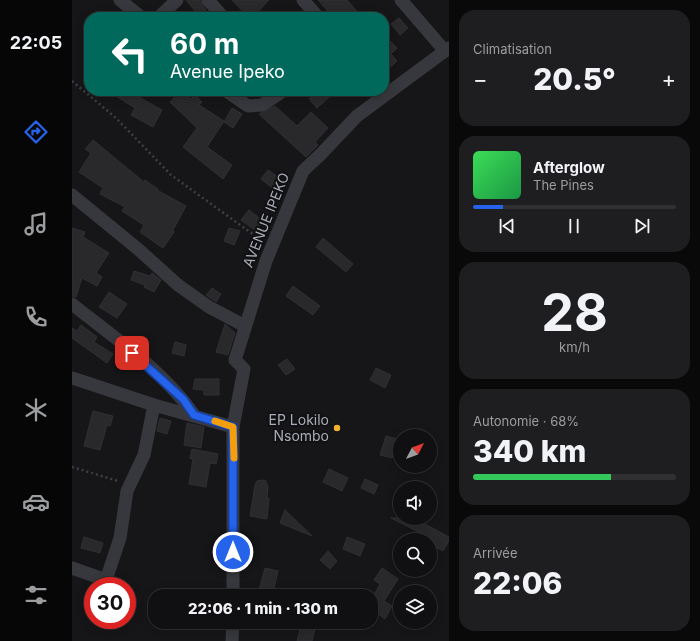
<!DOCTYPE html>
<html lang="fr">
<head>
<meta charset="utf-8">
<style>
  body { margin:0; font-family:Inter,sans-serif; background:#1e1e20; color:#f1f3f6; height:100vh; display:flex; flex-direction:column; font-size:15px; white-space:nowrap }
  * { box-sizing:border-box; margin:0 }
  p { font-size:13px; color:#9c9d9f }
  .icon { flex:none; width:22px; height:22px; fill:none; stroke:currentColor; stroke-width:2; stroke-linecap:round; stroke-linejoin:round }
  .map { position:relative; flex:1; overflow:hidden }
  .drawer { display:flex; flex-direction:column; gap:10px; padding:10px; background:#09090a; width:251px }
  .drawer>* { flex:none }
  .hud { position:absolute; left:12px; top:12px; width:305px; height:84px; border-radius:16px; box-shadow:0 2px 10px #0003,0 0 0 1px #303032; background:#00695c; color:#fff; overflow:hidden }
  .needle { width:26px; rotate:49deg }
  .buttons { position:absolute; left:321px; top:429px; display:grid; gap:8px }
  .buttons a { display:grid; place-items:center; width:44px; height:44px; border-radius:50%; background:#101012; box-shadow:0 2px 10px #0003,0 0 0 1px #303032; font-size:20px }
  .speed { position:absolute; left:12px; top:577px; display:flex; gap:8px; font-size:20px; font-weight:700; text-align:center }
  .speed>* { display:grid; place-content:center; width:52px; height:52px; border-radius:50%; background:#101012; box-shadow:0 2px 10px #0003,0 0 0 1px #303032; line-height:1 }
  .speed .limit { border:6px solid #d22; background:#fff; color:#111 }
  .pin { position:absolute; display:grid; place-items:center; width:34px; height:34px; color:#fff; margin:-17px; border-radius:8px; box-shadow:0 2px 6px #0006 }
  .me { position:absolute; width:44px; margin:-22px; rotate:0deg; stroke-linejoin:round; filter:drop-shadow(0 0 3px #0008) }
  .turn { display:flex; align-items:center; gap:14px; height:84px; padding:0 20px; font-size:18px }
  .turn .icon { width:52px; height:52px; stroke-width:2.5 }
  .turn b { display:block; font-size:28px; line-height:34px }
  .big { font-size:30px; font-weight:800; line-height:1.1 }
  .drawer .tile { flex:1; display:flex; flex-direction:column; justify-content:center; gap:6px; min-width:0; padding:0 14px; border-radius:16px; background:#1e1e20 }
  .drawer .dial { align-items:center; gap:0 }
  .dial b { font-size:52px; line-height:1 }
  .song { display:flex; align-items:center; gap:12px }
  .cover { width:48px; height:48px; border-radius:6px; background:linear-gradient(135deg,hsl(130 70% 55%),hsl(140 70% 35%)) }
  .played { height:4px; border-radius:2px; background:linear-gradient(90deg,#2563eb 15%,#303032 15%) }
  .keys { display:flex; justify-content:space-around; direction:ltr }
  .heat { display:flex; justify-content:space-between; align-items:center; font-size:22px; direction:ltr }
  .charge { height:6px; border-radius:3px; background:linear-gradient(90deg,#34c759 68%,#303032 0) }
  .trip { position:absolute; left:76px; top:589px; width:230px; height:40px; border-radius:16px; background:#101012; box-shadow:0 2px 10px #0003,0 0 0 1px #303032; font-weight:800; line-height:40px; text-align:center }
  main { display:flex; flex:1; min-height:0 }
  .tab-bar { display:flex; flex-direction:column; width:72px; justify-content:space-around; align-items:center; background:#060607; color:#9c9d9f }
  .tab-bar .icon { width:28px; height:28px }
  .tab-bar .selected { color:#2563eb }
  .tab-bar b { font-size:18px; color:#f1f3f6 }
  .map>svg:first-child { display:block }
</style>
</head>
<body>
<main>
<nav class="tab-bar">
<b>22:05</b>
<svg class="icon selected" aria-label="directions" viewBox="0 0 24 24"><path d="M12 3l9 9-9 9-9-9zM9 14v-3h6M13 9l2 2-2 2"/></svg>
<svg class="icon" aria-label="music" viewBox="0 0 24 24"><path d="M9 18V5l10-2v13"/><circle cx="6" cy="18" r="3"/><circle cx="16" cy="16" r="3"/></svg>
<svg class="icon" aria-label="phone" viewBox="0 0 24 24"><path d="M5 4h4l2 5-3 2q2 4 5 5l2-3 5 2v4C11 20 4 13 5 4z"/></svg>
<svg class="icon" aria-label="climate" viewBox="0 0 24 24"><path d="M12 3v18M4 7l16 10M4 17L20 7"/></svg>
<svg class="icon" aria-label="car" viewBox="0 0 24 24"><path d="M5 17H2v-5l4-1 3-4h7l3 4 3 1v5h-3M9 17h6M6 11h13"/><circle cx="7" cy="17" r="2"/><circle cx="17" cy="17" r="2"/></svg>
<svg class="icon" aria-label="filters" viewBox="0 0 24 24"><path d="M4 7h16M4 17h16"/><circle cx="9" cy="7" r="2"/><circle cx="15" cy="17" r="2"/></svg>
</nav>
<div class="map">
<svg width="377" height="641" viewBox="0 0 377 641">
  <rect width="100%" height="100%" fill="#161618"/>
  <!-- building -->
  <g fill="#29292c" stroke="#303034">
    <polygon points="114,0 128,0 134,10 127,16"/>
    <polygon points="160,0 197,0 181,17 176,17"/>
    <polygon points="246,0 275,0 290,17 261,17"/>
    <polygon points="327,18 336,28 328,35 319,24"/>
    <polygon points="312,35 325,48 319,54 325,61 312,73"/>
    <polygon points="36,91 56,91 90,110 81,127 59,115 63,108"/>
    <polygon points="109,91 119,99 123,95 130,102 127,105 152,121 135,147 160,165 151,179 111,147 125,128 98,102"/>
    <polygon points="247,91 264,91 245,108 237,99"/>
    <polygon points="203,106 225,126 239,112 256,128 243,142 246,145 234,157 187,114"/>
    <polygon points="160,108 170,114 161,128 152,122"/>
    <polygon points="21,140 72,182 73,180 86,189 85,190 114,206 101,230 102,232 91,248 68,232 72,225 50,211 53,207 28,194 31,188 7,172 19,153 13,149"/>
    <polygon points="196,170 210,180 203,190 189,179"/>
    <polygon points="177,210 190,220 183,230 169,220"/>
    <polygon points="0,228 13,232 11,237 37,253 24,273 30,277 25,286 10,278 4,297 0,296"/>
    <polygon points="157,228 168,231 162,245 152,241"/>
    <polygon points="251,238 281,264 274,272 244,247"/>
    <polygon points="62,271 78,276 80,273 89,280 82,292 72,287 73,285 59,280"/>
    <polygon points="221,286 248,306 241,315 214,296"/>
    <polygon points="140,288 149,294 144,302 134,295"/>
    <polygon points="37,292 55,304 45,318 27,307"/>
    <polygon points="153,324 163,333 156,355 144,352"/>
    <polygon points="9,325 25,337 22,342 41,354 35,363 0,338 0,328 5,331"/>
    <polygon points="103,342 114,345 112,356 100,353"/>
    <polygon points="215,359 223,369 214,375 206,365"/>
    <polygon points="304,368 319,375 313,388 298,380"/>
    <polygon points="123,379 147,379 147,395 132,395 132,390 121,389"/>
    <polygon points="21,411 41,416 38,426 35,425 28,450 12,446"/>
    <polygon points="88,418 99,421 95,434 85,431"/>
    <polygon points="115,423 132,427 129,448 112,445"/>
    <polygon points="314,436 325,439 320,458 308,455"/>
    <polygon points="120,449 146,454 144,464 138,463 134,487 117,484 121,459 118,458"/>
    <polygon points="257,469 276,478 270,491 251,482"/>
    <polygon points="293,479 306,485 302,494 289,488"/>
    <polygon points="190,480 194,481 196,487 195,498 197,498 195,519 178,516 183,485 185,481"/>
    <polygon points="213,510 240,536 208,523"/>
    <polygon points="319,518 342,518 377,537 377,541 371,551 358,544 358,540 352,540 354,536"/>
    <polygon points="12,537 31,543 28,553 9,548"/>
    <polygon points="275,537 293,544 288,556 271,549"/>
    <polygon points="256,551 265,561 258,569 248,560"/>
    <polygon points="193,568 206,571 201,593 187,590"/>
    <polygon points="310,568 326,579 312,601 320,606 313,619 299,608 299,600 308,584 302,580"/>
    <polygon points="230,622 244,626 240,641 225,641"/>
  </g>
  <g fill="none" stroke-linecap="round" stroke-linejoin="round">
    <!-- path -->
    <g stroke="#3d3f44" stroke-width="2.5" stroke-dasharray="2 3" stroke-linecap="butt">
      <polyline points="0,81 44,118 99,175 189,240"/>
      <polyline points="0,467 46,481"/>
    </g>
    <!-- street -->
    <g stroke="#37383d" stroke-width="13">
      <polyline points="48,0 69,17"/>
      <polyline points="136,0 151,17"/>
      <polyline points="231,0 246,17"/>
      <polyline points="329,0 373,51"/>
      <polyline points="87,17 105,0"/>
      <polyline points="154,91 176,106 190,105 211,91"/>
      <polyline points="0,195 66,249 106,285 137,307 173,326"/>
      <path d="M0,304C41,337 92,371 122,415"/>
      <polyline points="0,378 82,405 161,427"/>
      <polyline points="0,568 34,580 48,538 55,491 72,455 82,405"/>
      <polyline points="161,596 161,427 172,369 163,360 194,261 231,171 249,154 285,116 377,48"/>
      <polyline points="160,641 161,622"/>
    </g>
  </g>
  <g fill="none" stroke-linecap="round" stroke-linejoin="round">
    <defs>
      <polyline id="route" points="60,353 111,399 122,415 161,427 161,552"/>
    </defs>
    <!-- route casing -->
    <use href="#route" stroke="#184099" stroke-width="10"/>
    <!-- route -->
    <use href="#route" stroke="#2563eb" stroke-width="7"/>
    <!-- slow -->
    <polyline stroke="#f59e0b" stroke-width="7" points="143,421 161,427 162,458"/>
  </g>
  <!-- markers -->
  <circle fill="#f2b134" stroke="#111113" stroke-width="1.5" cx="265" cy="428" r="4"/>
  <g text-anchor="middle" stroke-width="4" stroke-linejoin="round" paint-order="stroke">
    <!-- street labels -->
    <g font-size="14" fill="#a8adb8" stroke="#111113">
      <text transform="translate(194 220) rotate(-68)" y="5">AVENUE IPEKO</text>
    </g>
    <!-- poi labels -->
    <g font-size="14" fill="#a8adb8" stroke="#111113" text-anchor="end">
      <text x="257" y="425">EP Lokilo<tspan x="257" dy="16">Nsombo</tspan></text>
    </g>
  </g>
</svg>
<div class="buttons">
<a><svg class="needle" viewBox="-14 -14 28 28"><path d="M0-13l5 13h-10z" fill="#e53935"/><path d="M0 13l5-13h-10z" fill="#9c9d9f"/></svg></a>
<a><svg class="icon" aria-label="sound" viewBox="0 0 24 24"><path d="M4 9h4l5-4v14l-5-4H4zM17 9q2 3 0 6"/></svg></a>
<a><svg class="icon" aria-label="search" viewBox="0 0 24 24"><circle cx="10" cy="10" r="6"/><path d="M15 15l6 6"/></svg></a>
<a><svg class="icon" aria-label="layers" viewBox="0 0 24 24"><path d="M12 4l9 5-9 5-9-5zM3 14l9 5 9-5"/></svg></a>
</div>
<div class="speed"><div class="limit">30</div></div>
<div class="pin" style="left:60px;top:353px;background:#d93025"><svg class="icon" aria-label="arrive" viewBox="0 0 24 24"><path d="M6 21V4h12l-3 4 3 4H6"/></svg></div>
<svg class="me" style="left:161px;top:552px" viewBox="-20 -20 40 40"><circle r="17" fill="#2563eb" stroke="#fff" stroke-width="3"/><path d="M0-11L8 9 0 5-8 9z" fill="#fff"/></svg>
<div class="trip">22:06 · 1 min · 130 m</div>
<div class="hud">
<div class="turn"><svg class="icon" aria-label="left" viewBox="0 0 24 24"><path d="M17 20v-9H6M10 6l-5 5 5 5"/></svg><div><b>60 m</b>Avenue Ipeko</div></div>
</div>
</div>
<section class="drawer">
<div class="tile"><p>Climatisation</p>
<div class="heat"><a>−</a><b class="big">20.5°</b><a>+</a></div>
</div>
<div class="tile">
<div class="song"><i class="cover"></i><div><b>Afterglow</b><p>The Pines</p></div></div>
<div class="played"></div>
<div class="keys"><svg class="icon" aria-label="previous" viewBox="0 0 24 24"><path d="M18 5L8 12l10 7zM5 5v14"/></svg><svg class="icon" aria-label="pause" viewBox="0 0 24 24"><path d="M8 5v14M16 5v14"/></svg><svg class="icon" aria-label="next" viewBox="0 0 24 24"><path d="M6 5l10 7-10 7zM19 5v14"/></svg></div>
</div>
<div class="tile dial"><b>28</b><p>km/h</p></div>
<div class="tile"><p>Autonomie · 68%</p><b class="big">340 km</b><div class="charge"></div></div>
<div class="tile"><p>Arrivée</p><b class="big">22:06</b></div>
</section>
</main>
</body>
</html>
